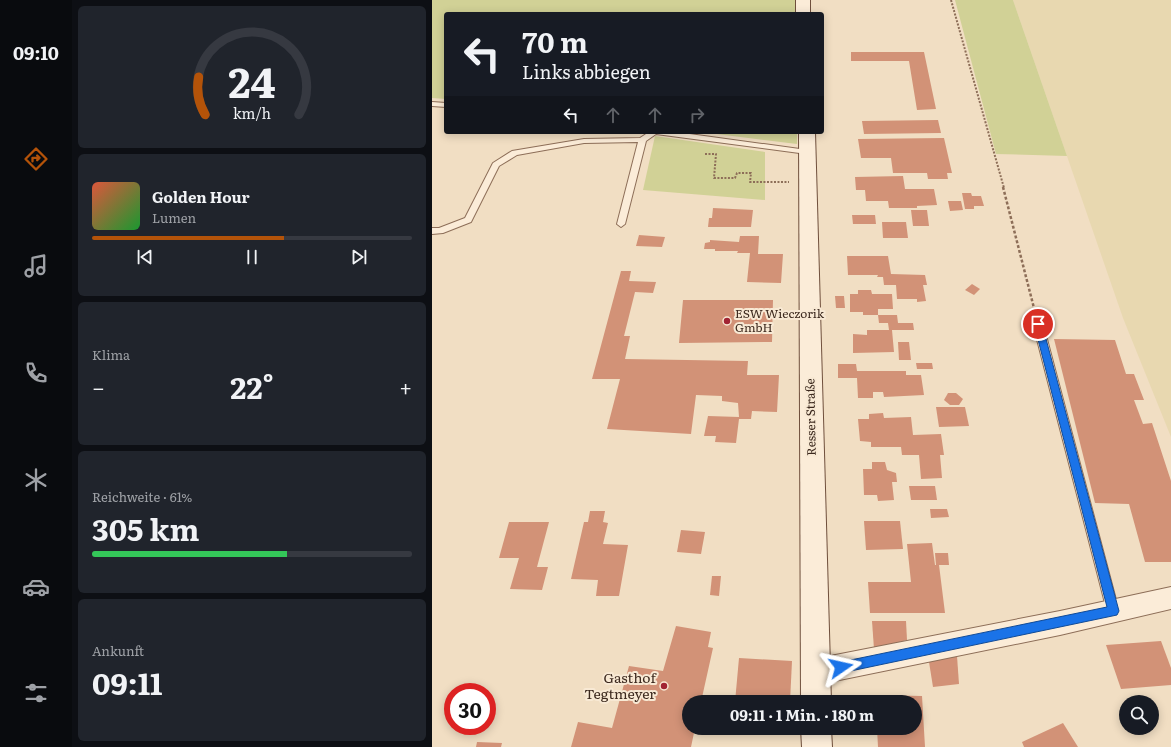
<!DOCTYPE html>
<html lang="de">
<head>
<meta charset="utf-8">
<style>
  body { margin:0; font-family:Literata,serif; background:#20242c; color:#f1f3f6; height:100vh; display:flex; flex-direction:column; font-size:15px; white-space:nowrap }
  * { box-sizing:border-box; margin:0 }
  p { font-size:13px; color:#9ea1a6 }
  .icon { flex:none; width:22px; height:22px; fill:none; stroke:currentColor; stroke-width:2; stroke-linecap:round; stroke-linejoin:round }
  .map { position:relative; flex:1; overflow:hidden }
  .drawer { display:flex; flex-direction:column; gap:6px; padding:6px; background:#0d0f14; width:360px }
  .drawer>* { flex:none }
  .banner { position:absolute; left:12px; top:12px; width:380px; height:122px; border-radius:4px; box-shadow:0 2px 10px #0003; background:#171b24; color:#f1f3f6; overflow:hidden }
  .tools { position:absolute; left:687px; top:695px; display:grid; gap:8px }
  .tools a { display:grid; place-items:center; width:40px; height:40px; border-radius:50%; background:#171b24; box-shadow:0 2px 10px #0003; font-size:20px }
  .speed { position:absolute; left:12px; top:683px; display:flex; gap:8px; font-size:20px; font-weight:700; text-align:center }
  .speed>* { display:grid; place-content:center; width:52px; height:52px; border-radius:50%; background:#171b24; box-shadow:0 2px 10px #0003; line-height:1 }
  .speed .limit { border:6px solid #d22; background:#fff; color:#111 }
  .pin { position:absolute; display:grid; place-items:center; width:34px; height:34px; color:#fff; margin:-17px; border:2px solid #fff; border-radius:50%; box-shadow:0 1px 4px #0007 }
  .me { position:absolute; width:44px; margin:-22px; rotate:79deg; stroke-linejoin:round; filter:drop-shadow(0 0 3px #0008) }
  .turn { display:flex; align-items:center; gap:14px; height:84px; padding:0 12px; font-size:18px }
  .turn .icon { width:52px; height:52px; stroke-width:2.5 }
  .turn b { display:block; font-size:28px; line-height:34px }
  .lanes { display:flex; align-items:center; height:38px; padding:0 12px; background:#0003; justify-content:center; gap:20px; direction:ltr }
  .lanes .off { opacity:.35 }
  .big { font-size:30px; font-weight:700; line-height:1.1 }
  .drawer .widget { flex:1; display:flex; flex-direction:column; justify-content:center; gap:6px; min-width:0; padding:0 14px; border-radius:6px; background:#20242c }
  .drawer .dial { align-items:center; gap:0 }
  .dial svg { height:104px; overflow:visible; fill:none; stroke:#363941; stroke-width:7; stroke-linecap:round; text-anchor:middle }
  .dial text { fill:#f1f3f6; stroke:none }
  .song { display:flex; align-items:center; gap:12px }
  .cover { width:48px; height:48px; border-radius:6px; background:linear-gradient(135deg,hsl(10 70% 55%),hsl(130 70% 35%)) }
  .played { height:4px; border-radius:2px; background:linear-gradient(90deg,#b45309 60%,#363941 60%) }
  .keys { display:flex; justify-content:space-around; direction:ltr }
  .heat { display:flex; justify-content:space-between; align-items:center; font-size:22px; direction:ltr }
  .charge { height:6px; border-radius:3px; background:linear-gradient(90deg,#34c759 61%,#363941 0) }
  .trip { position:absolute; left:250px; top:695px; width:240px; height:40px; border-radius:20px; background:#171b24; box-shadow:0 2px 10px #0003; font-weight:700; line-height:40px; text-align:center }
  main { display:flex; flex:1; min-height:0 }
  .tabs { display:flex; flex-direction:column; width:72px; justify-content:space-around; align-items:center; background:#090b0e; color:#9ea1a6 }
  .tabs .icon { width:28px; height:28px }
  .tabs .on { color:#b45309 }
  .tabs b { font-size:18px; color:#f1f3f6 }
  .map>svg:first-child { display:block }
</style>
</head>
<body>
<main>
<nav class="tabs">
<b>09:10</b>
<svg class="icon on" aria-label="directions" viewBox="0 0 24 24"><path d="M12 3l9 9-9 9-9-9zM9 14v-3h6M13 9l2 2-2 2"/></svg>
<svg class="icon" aria-label="music" viewBox="0 0 24 24"><path d="M9 18V5l10-2v13"/><circle cx="6" cy="18" r="3"/><circle cx="16" cy="16" r="3"/></svg>
<svg class="icon" aria-label="phone" viewBox="0 0 24 24"><path d="M5 4h4l2 5-3 2q2 4 5 5l2-3 5 2v4C11 20 4 13 5 4z"/></svg>
<svg class="icon" aria-label="climate" viewBox="0 0 24 24"><path d="M12 3v18M4 7l16 10M4 17L20 7"/></svg>
<svg class="icon" aria-label="car" viewBox="0 0 24 24"><path d="M5 17H2v-5l4-1 3-4h7l3 4 3 1v5h-3M9 17h6M6 11h13"/><circle cx="7" cy="17" r="2"/><circle cx="17" cy="17" r="2"/></svg>
<svg class="icon" aria-label="filters" viewBox="0 0 24 24"><path d="M4 7h16M4 17h16"/><circle cx="9" cy="7" r="2"/><circle cx="15" cy="17" r="2"/></svg>
</nav>
<section class="drawer">
<div class="widget dial"><svg viewBox="0 0 100 80">
<path d="M14 69A42 42 0 1 1 86 69"/>
<path d="M14 69A42 42 0 0 1 9 40" stroke="#b45309"/>
<text x="50" y="56" font-size="32" font-weight="700">24</text>
<text x="50" y="72" font-size="11">km/h</text>
</svg></div>
<div class="widget">
<div class="song"><i class="cover"></i><div><b>Golden Hour</b><p>Lumen</p></div></div>
<div class="played"></div>
<div class="keys"><svg class="icon" aria-label="previous" viewBox="0 0 24 24"><path d="M18 5L8 12l10 7zM5 5v14"/></svg><svg class="icon" aria-label="pause" viewBox="0 0 24 24"><path d="M8 5v14M16 5v14"/></svg><svg class="icon" aria-label="next" viewBox="0 0 24 24"><path d="M6 5l10 7-10 7zM19 5v14"/></svg></div>
</div>
<div class="widget"><p>Klima</p>
<div class="heat"><a>−</a><b class="big">22°</b><a>+</a></div>
</div>
<div class="widget"><p>Reichweite · 61%</p><b class="big">305 km</b><div class="charge"></div></div>
<div class="widget"><p>Ankunft</p><b class="big">09:11</b></div>
</section>
<div class="map">
<svg width="739" height="747" viewBox="0 0 739 747">
  <rect width="100%" height="100%" fill="#f1dec3"/>
  <!-- farmland -->
  <polygon fill="#e8d8b0" points="581,0 739,0 739,437 691,318"/>
  <!-- green -->
  <g fill="#d1d196">
    <polygon points="0,0 363,0 363,14 14,14 14,99 0,98"/>
    <polygon points="523,0 581,0 635,156 564,154"/>
    <polygon points="269,132 365,132 365,144"/>
    <polygon points="223,136 333,152 333,200 211,190"/>
  </g>
  <!-- building -->
  <g fill="#d29277">
    <polygon points="419,52 492,52 504,109 485,110 477,61 419,61"/>
    <polygon points="506,120 509,133 432,134 430,121"/>
    <polygon points="512,138 520,173 515,173 516,179 496,179 495,173 461,173 459,158 429,158 426,139"/>
    <polygon points="471,176 473,189 502,189 505,205 485,206 485,208 457,208 456,201 434,201 433,190 424,190 423,177"/>
    <polygon points="530,193 539,193 540,196 549,196 552,206 542,206 542,209 533,209"/>
    <polygon points="516,201 529,201 531,210 518,211"/>
    <polygon points="281,208 321,210 319,227 276,227 277,218 280,218"/>
    <polygon points="479,210 495,210 497,226 481,226"/>
    <polygon points="420,215 443,215 444,224 421,224"/>
    <polygon points="450,222 474,222 476,238 451,238"/>
    <polygon points="207,235 233,237 230,247 204,246"/>
    <polygon points="308,236 327,236 326,254 351,254 349,283 315,282 318,253 305,253 306,251 283,251 283,249 272,249 273,243 278,242 278,240 307,242"/>
    <polygon points="415,256 456,256 459,274 493,275 495,285 491,285 494,301 485,302 485,299 465,299 464,285 452,285 451,277 445,277 446,275 416,275"/>
    <polygon points="189,271 199,271 197,281 224,282 221,293 203,292 192,336 198,336 193,359 316,361 315,375 347,375 345,412 320,411 319,419 307,419 304,443 283,442 284,436 272,436 276,416 307,417 306,403 290,401 290,396 264,395 259,434 175,429 188,379 160,379"/>
    <polygon points="540,284 548,289 542,295 533,290"/>
    <polygon points="426,290 439,290 440,294 460,294 461,309 446,309 446,315 431,315 431,312 418,312 418,294 426,294"/>
    <polygon points="403,296 412,296 413,308 404,308"/>
    <polygon points="251,300 341,300 340,342 247,343"/>
    <polygon points="446,315 465,315 466,323 481,323 482,330 457,330 456,323 447,323"/>
    <polygon points="435,330 460,330 462,352 421,353 421,334 435,335"/>
    <polygon points="622,339 683,340 694,374 702,374 712,400 702,400 711,424 720,423 739,481 739,562 713,562 697,504 663,503"/>
    <polygon points="466,342 477,342 479,360 467,360"/>
    <polygon points="484,363 500,363 501,369 485,369"/>
    <polygon points="406,364 424,364 425,371 474,371 474,375 489,375 492,395 452,397 451,392 441,392 441,398 426,398 425,378 406,378"/>
    <polygon points="516,393 524,393 531,399 527,405 518,405 512,400"/>
    <polygon points="504,407 533,407 537,426 507,427"/>
    <polygon points="451,413 452,418 479,417 481,435 509,434 512,455 508,455 510,478 489,479 487,455 470,455 469,447 439,447 439,442 428,441 426,419 437,419 437,414"/>
    <polygon points="440,462 453,462 455,470 464,473 465,482 460,482 462,500 446,501 445,495 432,495 431,469 440,469"/>
    <polygon points="477,486 503,486 505,500 479,500"/>
    <polygon points="498,509 515,509 517,517 499,518"/>
    <polygon points="158,511 173,511 171,522 176,523 171,544 196,545 187,596 164,596 166,580 139,579 152,522 156,522"/>
    <polygon points="432,521 468,521 471,549 434,550"/>
    <polygon points="77,522 117,522 105,567 116,567 110,590 78,589 87,558 67,558"/>
    <polygon points="249,530 273,532 269,554 245,552"/>
    <polygon points="500,543 503,565 504,565 503,553 516,553 517,565 507,565 513,613 438,613 436,582 479,582 475,544"/>
    <polygon points="280,576 289,576 287,596 278,595"/>
    <polygon points="440,621 474,621 475,640 442,649"/>
    <polygon points="244,626 279,632 276,647 281,648 269,702 257,702 257,728 263,728 259,747 139,747 146,722 180,728 197,666 231,671"/>
    <polygon points="729,641 739,668 739,685 689,689 674,645"/>
    <polygon points="525,656 527,684 501,687 497,662"/>
    <polygon points="307,658 360,661 358,702 303,702"/>
    <polygon points="443,695 490,696 493,747 446,747 445,728 483,728 483,702 444,702"/>
    <polygon points="631,723 646,747 592,747 590,742"/>
    <polygon points="313,728 358,728 357,734 313,731"/>
    <polygon points="45,742 70,743 69,747 44,747"/>
  </g>
  <g fill="none" stroke-linecap="round" stroke-linejoin="round">
    <defs>
      <g id="service">
        <polygon points="0,102 14,103 14,107 0,106"/>
        <polygon points="217,132 243,132 375,150 379,152 375,154 224,134 214,141 193,224 189,227 185,224 206,142 152,143 85,155 67,166 39,222 11,233 0,234 0,228 7,228 33,218 61,163 80,151 152,139 208,138"/>
        <polygon points="606,321 611,324 687,611 685,615 681,617 677,615 675,611 601,324"/>
      </g>
      <polygon id="minor" points="739,587 739,609 628,635 383,685 374,681 370,672 374,663 383,659 628,611"/>
      <g id="secondary">
        <rect x="364" y="0" width="14" height="14"/>
        <polygon points="367,132 383,132 399,702 369,702"/>
        <polygon points="369,728 399,728 400,747 370,747"/>
      </g>
    </defs>
    <!-- service casing -->
    <use href="#service" stroke="#8d6e58" stroke-width="2"/>
    <!-- minor casing -->
    <use href="#minor" stroke="#8d6e58" stroke-width="2"/>
    <!-- secondary casing -->
    <use href="#secondary" stroke="#6f4f3c" stroke-width="2"/>
    <!-- path-far1 -->
    <g stroke="#8d6e58" stroke-width="2" stroke-dasharray="2 1.5" stroke-linecap="butt">
      <polyline points="519,0 572,188"/>
      <polyline points="273,154 284,154 282,178 303,178 305,173 319,173 318,182 357,182"/>
    </g>
    <!-- path -->
    <polyline stroke="#8d6e58" stroke-width="2.5" stroke-dasharray="3 2" stroke-linecap="butt" points="571,187 603,312"/>
    <!-- service -->
    <use href="#service" fill="#fbecd8" fill-rule="evenodd"/>
    <!-- minor -->
    <use href="#minor" fill="#fbecd8" fill-rule="evenodd"/>
    <!-- secondary -->
    <use href="#secondary" fill="#fbecd8" fill-rule="evenodd"/>
  </g>
  <!-- route -->
  <polygon fill="#1a73e8" stroke="#114b97" points="606,321 610,324 687,611 685,615 409,673 405,671 403,667 405,663 409,662 675,607 602,324"/>
  <!-- markers -->
  <g fill="#a12433" stroke="#f8e9d4" stroke-width="1.5">
    <circle cx="295" cy="321" r="4"/>
    <circle cx="232" cy="686" r="4"/>
  </g>
  <g text-anchor="middle" stroke-width="4" stroke-linejoin="round" paint-order="stroke">
    <!-- poi labels -->
    <g font-size="12" fill="#3c291e" stroke="#f8e9d4" text-anchor="start">
      <text x="303" y="318">ESW Wieczorik<tspan x="303" dy="14">GmbH</tspan></text>
    </g>
    <!-- street labels -->
    <g font-size="12" fill="#3c291e" stroke="#f8e9d4">
      <text transform="translate(379 417) rotate(-91)" y="4">Resser Straße</text>
    </g>
    <!-- near-poi labels -->
    <g font-size="14" fill="#3c291e" stroke="#f8e9d4" text-anchor="end">
      <text x="224" y="683">Gasthof<tspan x="224" dy="16">Tegtmeyer</tspan></text>
    </g>
  </g>
</svg>
<div class="tools">
<a><svg class="icon" aria-label="search" viewBox="0 0 24 24"><circle cx="10" cy="10" r="6"/><path d="M15 15l6 6"/></svg></a>
</div>
<div class="speed"><div class="limit">30</div></div>
<div class="pin" style="left:606px;top:324px;background:#d93025"><svg class="icon" aria-label="arrive" viewBox="0 0 24 24"><path d="M6 21V4h12l-3 4 3 4H6"/></svg></div>
<svg class="me" style="left:409px;top:667px" viewBox="-20 -20 40 40"><path d="M0-17L14 15 0 8-14 15z" fill="#1a73e8" stroke="#fff" stroke-width="4"/></svg>
<div class="trip">09:11 · 1 Min. · 180 m</div>
<div class="banner">
<div class="turn"><svg class="icon" aria-label="left" viewBox="0 0 24 24"><path d="M17 20v-9H6M10 6l-5 5 5 5"/></svg><div><b>70 m</b>Links abbiegen</div></div>
<div class="lanes"><svg class="icon" aria-label="left" viewBox="0 0 24 24"><path d="M17 20v-9H6M10 6l-5 5 5 5"/></svg><svg class="icon off" aria-label="ahead" viewBox="0 0 24 24"><path d="M12 20V5M6 11l6-6 6 6"/></svg><svg class="icon off" aria-label="ahead" viewBox="0 0 24 24"><path d="M12 20V5M6 11l6-6 6 6"/></svg><svg class="icon off" aria-label="right" viewBox="0 0 24 24"><path d="M7 20v-9h11M14 6l5 5-5 5"/></svg></div>
</div>
</div>
</main>
</body>
</html>
